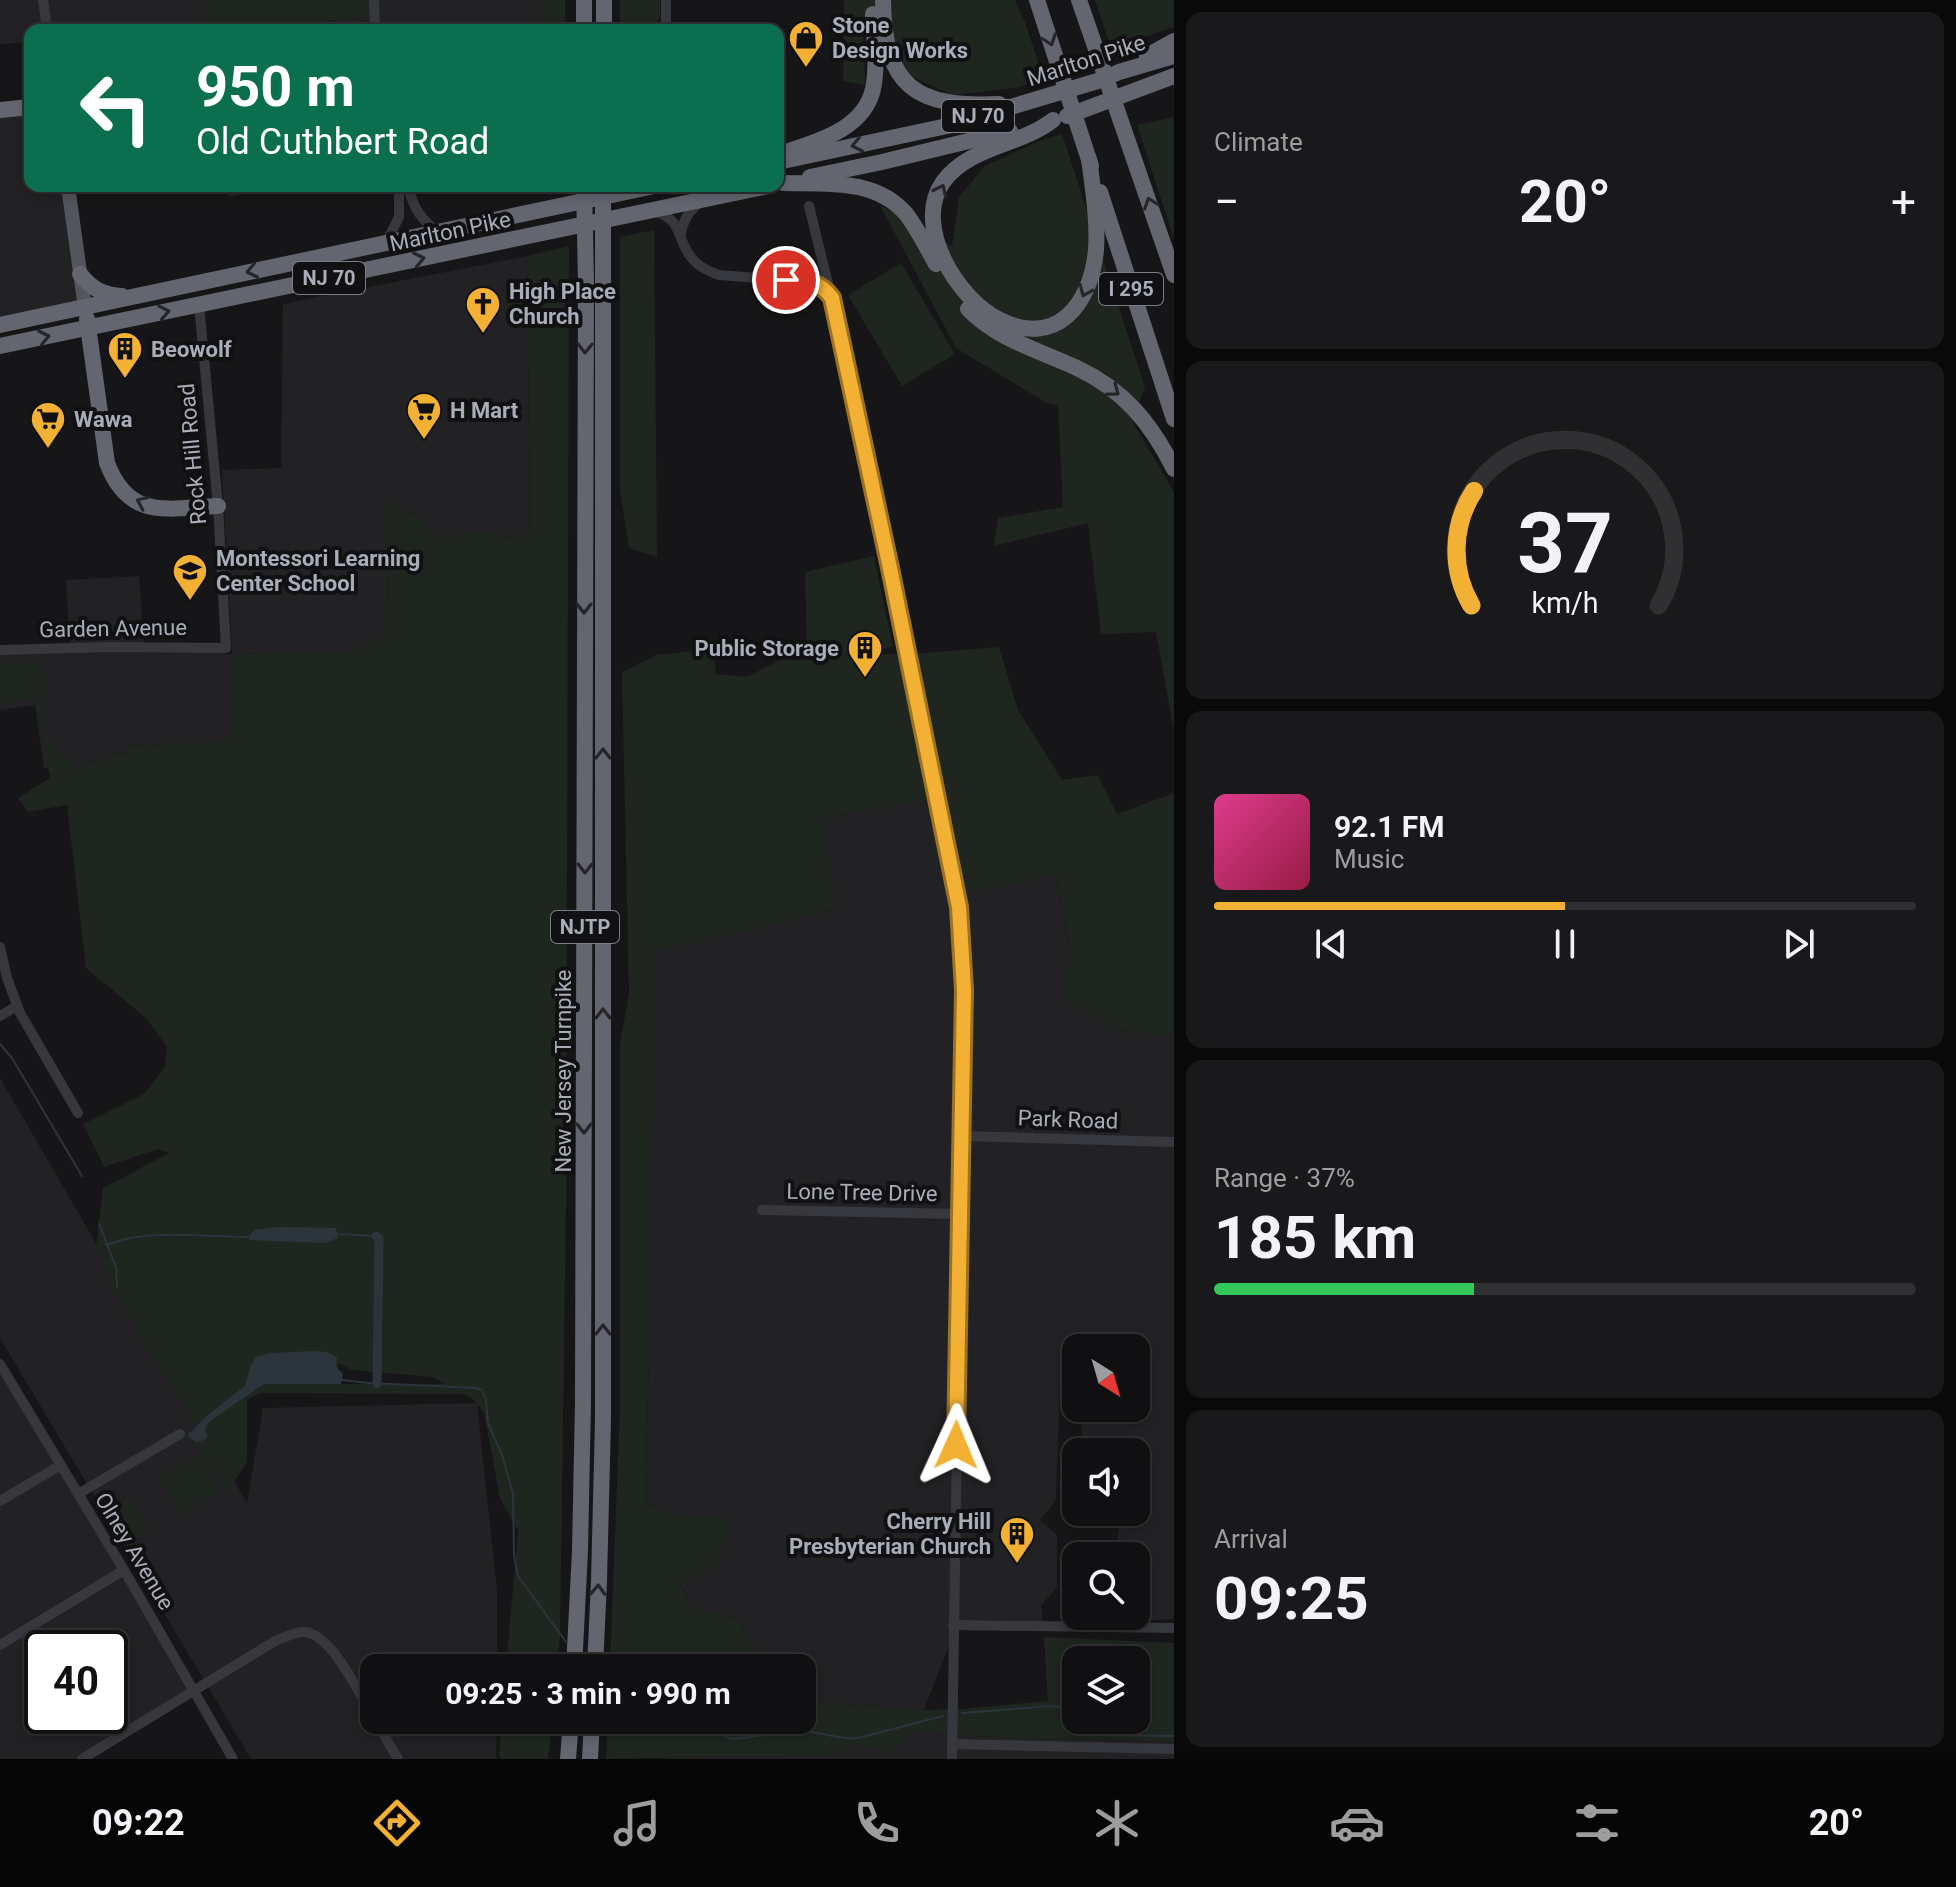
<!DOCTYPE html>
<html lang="en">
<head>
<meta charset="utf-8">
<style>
  body { margin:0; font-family:Roboto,sans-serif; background:#19191b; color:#f1f3f6; height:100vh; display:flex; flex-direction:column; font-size:30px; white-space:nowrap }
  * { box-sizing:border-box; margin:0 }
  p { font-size:26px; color:#9c9d9f }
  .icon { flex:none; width:44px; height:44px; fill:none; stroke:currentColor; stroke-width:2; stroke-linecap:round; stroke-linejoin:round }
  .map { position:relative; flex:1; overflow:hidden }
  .drawer { display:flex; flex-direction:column; gap:12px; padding:12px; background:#09090a; width:782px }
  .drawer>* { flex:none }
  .hud { position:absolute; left:24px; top:24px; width:760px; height:168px; border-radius:16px; box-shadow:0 4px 12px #0003,0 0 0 2px #303032; background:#0b6e4f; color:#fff; overflow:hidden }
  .needle { width:52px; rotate:143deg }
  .tools { position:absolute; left:1062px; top:1334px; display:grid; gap:16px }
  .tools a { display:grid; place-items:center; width:88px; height:88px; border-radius:16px; background:#101012; box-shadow:0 4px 12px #0003,0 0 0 2px #303032; font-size:40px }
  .speed { position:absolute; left:24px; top:1630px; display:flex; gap:16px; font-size:40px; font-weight:700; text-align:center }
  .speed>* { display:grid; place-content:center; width:104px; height:104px; border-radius:50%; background:#101012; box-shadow:0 4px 12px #0003,0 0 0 2px #303032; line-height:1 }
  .speed .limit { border:4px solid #111; border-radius:12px; background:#fff; color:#111 }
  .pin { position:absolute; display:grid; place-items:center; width:68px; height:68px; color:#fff; margin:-34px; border:4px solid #fff; border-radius:50%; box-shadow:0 2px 8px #0007 }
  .me { position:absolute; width:88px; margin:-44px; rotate:1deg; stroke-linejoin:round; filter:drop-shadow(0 0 6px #0008) }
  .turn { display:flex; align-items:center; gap:28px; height:168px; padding:0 40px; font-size:36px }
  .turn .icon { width:104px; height:104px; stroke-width:2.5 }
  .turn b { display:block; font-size:56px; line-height:68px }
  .big { font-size:60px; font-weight:700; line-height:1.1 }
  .drawer .tile { flex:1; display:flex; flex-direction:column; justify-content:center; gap:12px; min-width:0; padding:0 28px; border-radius:16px; background:#19191b }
  .drawer .dial { align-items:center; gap:0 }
  .dial svg { height:208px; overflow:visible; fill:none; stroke:#303032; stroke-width:7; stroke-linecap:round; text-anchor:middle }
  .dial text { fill:#f1f3f6; stroke:none }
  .song { display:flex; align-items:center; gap:24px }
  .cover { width:96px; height:96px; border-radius:12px; background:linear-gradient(135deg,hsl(330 70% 55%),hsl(340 70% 35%)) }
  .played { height:8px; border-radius:4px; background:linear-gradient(90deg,#f2b134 50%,#303032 50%) }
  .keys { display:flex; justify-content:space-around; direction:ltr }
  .heat { display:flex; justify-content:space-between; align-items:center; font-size:44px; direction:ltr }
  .charge { height:12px; border-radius:6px; background:linear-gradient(90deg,#34c759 37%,#303032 0) }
  .trip { position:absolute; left:360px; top:1654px; width:456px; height:80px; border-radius:16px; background:#101012; box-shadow:0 4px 12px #0003,0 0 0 2px #303032; font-weight:700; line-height:80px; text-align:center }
  .tab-bar { display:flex; height:128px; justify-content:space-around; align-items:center; background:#060607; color:#9c9d9f }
  .tab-bar .icon { width:56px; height:56px }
  .tab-bar .on { color:#f2b134 }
  .tab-bar b { font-size:36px; color:#f1f3f6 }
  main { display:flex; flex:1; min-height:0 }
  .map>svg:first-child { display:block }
</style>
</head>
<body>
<main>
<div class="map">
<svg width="1174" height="1759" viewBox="0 0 1174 1759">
  <rect width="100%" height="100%" fill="#161618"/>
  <!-- built -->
  <g fill="#222225" fill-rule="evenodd">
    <polygon points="0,0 206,0 208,25 165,30 30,30 30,42 0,44"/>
    <polygon points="371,0 539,0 539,30 288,30 337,20 371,17"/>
    <polygon points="30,107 30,186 68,186 85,308 0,325 0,110"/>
    <polygon points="227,186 273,186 229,197"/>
    <polygon points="527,256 530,527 518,540 482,531 438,540 422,520 387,500 388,634 359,652 232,654 229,741 127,746 128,752 110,755 76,769 44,768 35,705 0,710 0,653 70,648 66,580 139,576 144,649 232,654 222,470 281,468 283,304"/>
    <polygon points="937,799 1056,875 1071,952 1061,999 1117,1030 1174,1038 1174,1619 1079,1625 1079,1616 1136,1616 1136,1556 1079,1556 1078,1541 1117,1541 1121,1512 1136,1512 1136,1452 1082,1452 1082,1408 1136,1408 1136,1348 1076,1348 1076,1383 1060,1383 1056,1500 1040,1520 1057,1535 1057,1588 1041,1605 1043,1627 957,1625 924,1710 806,1701 802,1696 802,1668 764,1668 738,1620 691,1606 679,1582 732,1517 679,1515 645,1504 649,1351 651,952 837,909 819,819"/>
    <polygon points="0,1078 247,1503 263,1408 477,1403 497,1591 497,1668 374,1668 374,1720 497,1720 496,1759 251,1759 0,1338"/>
    <path d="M0,1367L194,1691L80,1759H0ZM42,1648H110V1716H42Z"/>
    <polygon points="913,1731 968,1736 1174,1742 1174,1759 657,1759 848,1740 887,1752"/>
  </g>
  <!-- green -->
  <g fill="#1e261f" fill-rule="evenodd">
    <polygon points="206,0 371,0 371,17 337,20 288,30 165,30 207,25"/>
    <rect x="539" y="0" width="26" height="30"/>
    <polygon points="620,0 660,0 660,17 653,30 620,30"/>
    <polygon points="844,0 1015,0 1025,22 1044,80 1015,88 952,95 913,77 863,30 865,85 843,81"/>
    <polygon points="1095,0 1174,0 1174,27 1111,48"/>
    <polygon points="1174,117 1174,239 1137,125"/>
    <polygon points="1062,134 1145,387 1132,421 1174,492 1174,731 1156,632 1101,634 1088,523 994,546 998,518 1063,507 1058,405 1047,403 956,348 880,205 952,246 959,197 985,166 1039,141"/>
    <polygon points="654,230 657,557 629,548 620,489 620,237"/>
    <path d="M569,246L566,1203L560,1636L557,1668H506L518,1531L500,1498L484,1413L474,1400L464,1394L260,1393L247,1400V1462L228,1491L188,1435L196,1427L114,1292L96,1248L103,1188L169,1153L158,1149L104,1167L83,1124L144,1094L165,1067L167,1047L146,1018L86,968L67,805L28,812L18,798L50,778L35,699L0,703V664L42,661L46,736L76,769L110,755L128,752L127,746L228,741L232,654L359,652L388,634L387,500L422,520L438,539L482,531L518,540L530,527L527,256ZM338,1363L352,1370L432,1377L444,1384H340Z"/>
    <polygon points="901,263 955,354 902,386 848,295"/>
    <polygon points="874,556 893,647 842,656 924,653 999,647 1018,710 1062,780 1098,775 1117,814 1174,793 1174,1038 1117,1030 1060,999 1071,952 1056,875 958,895 937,799 820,819 837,909 652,952 649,1351 645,1504 679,1515 732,1517 717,1564 679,1583 691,1606 738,1620 764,1668 610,1668 620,1406 620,1045 629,993 622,672 656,655 713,649 716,674 747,677 807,646 805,572"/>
    <polygon points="198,1454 219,1490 180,1513 159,1478"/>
    <polygon points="128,1497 149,1531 129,1542 109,1508"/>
    <path d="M1044,1637L1174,1643V1742L968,1736L913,1731L887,1752L849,1741L842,1755L606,1759L608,1720H802V1696L806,1701L924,1710L963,1709L1048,1701ZM1076,1660H1136V1720H1076Z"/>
    <polygon points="502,1720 552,1720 548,1759 501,1759 499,1754"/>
  </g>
  <!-- water -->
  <g fill="#2c353c">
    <polygon points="277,1227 336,1228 338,1238 325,1243 249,1240 249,1236 254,1230"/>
    <path d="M315,1351L327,1352L337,1358L336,1367L343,1374L341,1384H264L213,1419L207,1424L205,1430L208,1437C200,1443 194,1444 188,1435L210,1413L245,1386L251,1365L256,1357L270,1353Z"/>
  </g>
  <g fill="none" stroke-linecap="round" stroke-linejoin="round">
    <!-- stream -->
    <g stroke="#2c353c" stroke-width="2">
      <polyline points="0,1044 12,1058 82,1176"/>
      <polyline points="99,1224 116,1267 117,1287"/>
      <polyline points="337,1234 376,1236"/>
      <path d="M107,1245C146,1228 208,1237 251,1237"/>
      <polyline points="342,1380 369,1383 476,1388 482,1390 486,1400 488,1423 502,1455 513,1494 514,1555 518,1576 566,1642"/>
      <path d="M962,1713L1052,1706L1064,1708C1076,1722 1075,1731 1095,1735L1174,1736"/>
      <path d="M633,1720L637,1729C655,1740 687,1725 709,1728C719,1729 723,1737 732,1739C757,1737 783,1731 808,1732C827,1733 838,1740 858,1738L943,1716"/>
    </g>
    <!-- canal -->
    <polyline stroke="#2c353c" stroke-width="9" points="376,1236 379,1239 377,1384"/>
    <!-- minor -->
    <g stroke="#37383d" stroke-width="10">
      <polyline points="43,0 47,30"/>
      <polyline points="374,0 375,30"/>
      <polyline points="666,30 666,0"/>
      <path d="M408,186C413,207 420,219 438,232"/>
      <polyline points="809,206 831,296"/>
      <path d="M654,211C680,219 676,232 687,251C694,264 705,270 719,275L809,282L821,286L832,298L890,568L959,907L964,990L952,1759"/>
      <path d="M681,234C683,220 689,210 701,202"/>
      <polyline points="386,243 399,217 399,186"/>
      <polyline points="0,650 110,647 226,648 218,506 199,305"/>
      <polyline points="0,947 7,978 20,1013 78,1113"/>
      <polyline points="0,1016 17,1006"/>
      <polyline points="961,1136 1174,1142"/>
      <polyline points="762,1210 960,1214"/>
      <polyline points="0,1364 124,1570 233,1759"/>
      <polyline points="78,1494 180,1434"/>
      <polyline points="0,1501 61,1465"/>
      <polyline points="953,1625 1174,1628"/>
      <polyline points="0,1645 124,1570"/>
      <polyline points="375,1720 398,1759"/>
      <polyline points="952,1744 1174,1749"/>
      <path d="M82,1759L275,1641C284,1638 295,1631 305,1632C333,1635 360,1696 374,1718"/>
    </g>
    <!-- major -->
    <polyline stroke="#53555c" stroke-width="14" points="68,186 85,308"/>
    <!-- highway -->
    <g stroke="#63666e" stroke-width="16">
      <path d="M883,0C884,87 916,108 999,104"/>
      <polyline points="1037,0 1091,166"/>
      <polyline points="1079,0 1174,275"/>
      <polyline points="584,30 584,0"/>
      <polyline points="604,30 604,0"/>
      <polyline points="1147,56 1174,41"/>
      <polyline points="0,110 30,107"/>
      <polyline points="1067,116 1174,76"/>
      <path d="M1053,120C1020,146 969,146 943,182C912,226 958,300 1000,320C1057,348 1091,304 1096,250C1098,220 1093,189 1089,159"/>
      <path d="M786,152C818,141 864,129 873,89C878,65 874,38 873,14"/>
      <polyline points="778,162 947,126 1101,80 1119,72 1174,56"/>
      <polyline points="810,177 882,162 1010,131"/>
      <path d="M783,183C827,184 876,178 907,215C918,230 927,248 936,264"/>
      <polyline points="1100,192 1174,419"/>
      <path d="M80,274C92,289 103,295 122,296"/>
      <path d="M968,309C998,340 1039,350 1077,368C1124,390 1151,423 1174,469"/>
      <path d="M87,319L107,463C129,521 168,508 218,506"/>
      <polyline points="0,325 654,186"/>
      <polyline points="0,346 768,186"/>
      <polyline points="574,1668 580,1551 583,1402 586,281 584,186"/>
      <polyline points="595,1668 599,1581 603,1420 603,186"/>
      <polyline points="568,1759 571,1720"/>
      <polyline points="590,1759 592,1720"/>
    </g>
  </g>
  <!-- one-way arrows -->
  <defs><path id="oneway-chevron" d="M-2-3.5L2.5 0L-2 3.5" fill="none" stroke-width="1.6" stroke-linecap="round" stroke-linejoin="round" transform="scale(2)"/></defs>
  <g stroke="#26262a">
    <use href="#oneway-chevron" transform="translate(1050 40) rotate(71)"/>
    <use href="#oneway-chevron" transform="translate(857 145) rotate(168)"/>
    <use href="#oneway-chevron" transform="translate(941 190) rotate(-64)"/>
    <use href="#oneway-chevron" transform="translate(1150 203) rotate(-109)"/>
    <use href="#oneway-chevron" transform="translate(419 259) rotate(-12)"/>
    <use href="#oneway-chevron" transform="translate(252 271) rotate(168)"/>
    <use href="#oneway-chevron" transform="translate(1085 291) rotate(113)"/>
    <use href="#oneway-chevron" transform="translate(164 312) rotate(-11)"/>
    <use href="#oneway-chevron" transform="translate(44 337) rotate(-12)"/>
    <use href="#oneway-chevron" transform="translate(585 348) rotate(91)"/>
    <use href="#oneway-chevron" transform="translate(1114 391) rotate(37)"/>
    <use href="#oneway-chevron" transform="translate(142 502) rotate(-156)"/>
    <use href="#oneway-chevron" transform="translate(584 608) rotate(90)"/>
    <use href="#oneway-chevron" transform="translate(603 754) rotate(-90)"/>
    <use href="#oneway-chevron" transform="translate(585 868) rotate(90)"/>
    <use href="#oneway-chevron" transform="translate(603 1014) rotate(-90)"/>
    <use href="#oneway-chevron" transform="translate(584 1128) rotate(90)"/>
    <use href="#oneway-chevron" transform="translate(603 1330) rotate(-90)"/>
    <use href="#oneway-chevron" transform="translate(598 1590) rotate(-88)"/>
  </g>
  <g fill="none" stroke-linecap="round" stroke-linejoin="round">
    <defs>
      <path id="route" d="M786,280C805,281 820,281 832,298L890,568L959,907L964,990L956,1445"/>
    </defs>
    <!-- route casing -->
    <use href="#route" stroke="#9d7322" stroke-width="20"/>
    <!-- route -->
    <use href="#route" stroke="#f2b134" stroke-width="14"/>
  </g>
  <!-- icons -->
  <defs>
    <symbol id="shop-pin" viewBox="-11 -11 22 30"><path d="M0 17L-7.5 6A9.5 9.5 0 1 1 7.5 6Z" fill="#f2b134" stroke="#111113"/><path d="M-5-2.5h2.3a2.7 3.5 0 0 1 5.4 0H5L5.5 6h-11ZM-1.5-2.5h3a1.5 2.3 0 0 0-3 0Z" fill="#111"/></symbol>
    <symbol id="church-pin" viewBox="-11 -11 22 30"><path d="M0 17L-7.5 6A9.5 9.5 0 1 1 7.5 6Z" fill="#f2b134" stroke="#111113"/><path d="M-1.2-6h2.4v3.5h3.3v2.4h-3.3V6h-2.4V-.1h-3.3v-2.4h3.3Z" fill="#111"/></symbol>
    <symbol id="building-pin" viewBox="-11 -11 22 30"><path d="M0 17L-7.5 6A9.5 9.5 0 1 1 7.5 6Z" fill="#f2b134" stroke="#111113"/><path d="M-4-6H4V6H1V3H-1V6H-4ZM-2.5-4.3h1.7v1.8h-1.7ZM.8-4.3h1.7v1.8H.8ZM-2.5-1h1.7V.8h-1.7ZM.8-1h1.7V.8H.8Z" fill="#111"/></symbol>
    <symbol id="supermarket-pin" viewBox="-11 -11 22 30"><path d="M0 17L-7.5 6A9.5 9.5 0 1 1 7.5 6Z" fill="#f2b134" stroke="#111113"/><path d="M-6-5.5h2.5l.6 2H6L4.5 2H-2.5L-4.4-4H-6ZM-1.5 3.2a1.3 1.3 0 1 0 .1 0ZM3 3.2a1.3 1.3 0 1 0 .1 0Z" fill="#111"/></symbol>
    <symbol id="school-pin" viewBox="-11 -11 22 30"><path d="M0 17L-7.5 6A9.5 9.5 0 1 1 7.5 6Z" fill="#f2b134" stroke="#111113"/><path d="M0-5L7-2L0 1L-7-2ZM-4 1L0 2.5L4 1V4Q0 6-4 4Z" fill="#111"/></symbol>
  </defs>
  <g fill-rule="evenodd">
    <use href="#shop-pin" x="786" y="18" width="40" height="54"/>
    <use href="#church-pin" x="463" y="284" width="40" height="54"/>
    <use href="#building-pin" x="105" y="329" width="40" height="54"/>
    <use href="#supermarket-pin" x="404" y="390" width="40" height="54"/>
    <use href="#supermarket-pin" x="28" y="399" width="40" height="54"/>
    <use href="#school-pin" x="170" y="551" width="40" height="54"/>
    <use href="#building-pin" x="845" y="628" width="40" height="54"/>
    <use href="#building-pin" x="997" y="1514" width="40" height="54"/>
  </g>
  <g text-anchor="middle" stroke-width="8" stroke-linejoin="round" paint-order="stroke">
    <!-- shield labels -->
    <g fill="#111113" stroke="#7b7e86" stroke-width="2">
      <rect x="942" y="100" width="72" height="32" rx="6"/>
      <rect x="293" y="262" width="72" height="32" rx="6"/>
      <rect x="1099" y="273" width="64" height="32" rx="6"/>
      <rect x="551" y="911" width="68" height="32" rx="6"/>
    </g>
    <g font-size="20" font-weight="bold" fill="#a8adb8">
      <text x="978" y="123">NJ 70</text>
      <text x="329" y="285">NJ 70</text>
      <text x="1131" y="296">I 295</text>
      <text x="585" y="934">NJTP</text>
    </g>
    <!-- poi labels -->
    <g font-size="22" font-weight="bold" fill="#a8adb8" stroke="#111113" text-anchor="start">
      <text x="832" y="33">Stone<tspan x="832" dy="25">Design Works</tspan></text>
      <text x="509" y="299">High Place<tspan x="509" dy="25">Church</tspan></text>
      <text x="151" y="357">Beowolf</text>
      <text x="450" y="418">H Mart</text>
      <text x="74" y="427">Wawa</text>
      <text x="216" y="566">Montessori Learning<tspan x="216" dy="25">Center School</tspan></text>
      <text x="839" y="656" text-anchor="end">Public Storage</text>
      <text x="991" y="1529" text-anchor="end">Cherry Hill<tspan x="991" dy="25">Presbyterian Church</tspan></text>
    </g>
    <!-- street labels -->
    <g font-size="22" fill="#a8adb8" stroke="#111113">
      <text transform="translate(1086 60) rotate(-18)" y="8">Marlton Pike</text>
      <text transform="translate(450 231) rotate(-12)" y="8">Marlton Pike</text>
      <text transform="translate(192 454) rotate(-95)" y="8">Rock Hill Road</text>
      <text transform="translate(113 628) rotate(-1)" y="8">Garden Avenue</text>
      <text transform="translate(563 1071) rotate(-90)" y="8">New Jersey Turnpike</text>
      <text transform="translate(1068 1119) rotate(2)" y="8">Park Road</text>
      <text transform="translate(862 1192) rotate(1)" y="8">Lone Tree Drive</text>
      <text transform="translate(135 1551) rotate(59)" y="8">Olney Avenue</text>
    </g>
  </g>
</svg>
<div class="tools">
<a><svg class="needle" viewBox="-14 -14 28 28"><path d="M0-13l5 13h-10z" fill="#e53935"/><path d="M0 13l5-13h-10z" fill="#9c9d9f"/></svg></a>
<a><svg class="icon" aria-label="sound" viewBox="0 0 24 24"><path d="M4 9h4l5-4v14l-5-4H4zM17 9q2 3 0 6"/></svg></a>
<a><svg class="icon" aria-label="search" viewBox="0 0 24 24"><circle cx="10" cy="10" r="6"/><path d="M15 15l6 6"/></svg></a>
<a><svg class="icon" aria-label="layers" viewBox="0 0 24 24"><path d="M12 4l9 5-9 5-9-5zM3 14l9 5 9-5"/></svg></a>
</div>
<div class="speed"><div class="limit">40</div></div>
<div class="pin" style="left:786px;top:280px;background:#d93025"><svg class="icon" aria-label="arrive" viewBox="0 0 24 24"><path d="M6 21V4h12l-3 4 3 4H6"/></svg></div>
<svg class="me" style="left:956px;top:1445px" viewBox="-20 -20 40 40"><path d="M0-17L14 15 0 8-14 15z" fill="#f2b134" stroke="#fff" stroke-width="4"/></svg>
<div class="trip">09:25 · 3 min · 990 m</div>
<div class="hud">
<div class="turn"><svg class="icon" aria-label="left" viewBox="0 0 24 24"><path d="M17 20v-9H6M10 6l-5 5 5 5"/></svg><div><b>950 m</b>Old Cuthbert Road</div></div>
</div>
</div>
<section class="drawer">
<div class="tile"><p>Climate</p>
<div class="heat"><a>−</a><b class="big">20°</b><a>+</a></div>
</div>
<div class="tile dial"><svg viewBox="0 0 100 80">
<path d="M14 69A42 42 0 1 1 86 69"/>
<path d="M14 69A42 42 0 0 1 15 25" stroke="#f2b134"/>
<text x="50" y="56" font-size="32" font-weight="700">37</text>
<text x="50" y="72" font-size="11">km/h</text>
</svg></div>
<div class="tile">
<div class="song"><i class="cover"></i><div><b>92.1 FM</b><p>Music</p></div></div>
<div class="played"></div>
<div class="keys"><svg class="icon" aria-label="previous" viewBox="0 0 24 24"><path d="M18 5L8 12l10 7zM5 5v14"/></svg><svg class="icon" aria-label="pause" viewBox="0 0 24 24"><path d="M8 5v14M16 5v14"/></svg><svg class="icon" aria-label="next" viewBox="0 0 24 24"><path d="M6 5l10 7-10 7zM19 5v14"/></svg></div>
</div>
<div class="tile"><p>Range · 37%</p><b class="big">185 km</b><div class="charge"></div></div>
<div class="tile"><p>Arrival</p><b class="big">09:25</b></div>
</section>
</main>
<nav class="tab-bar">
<b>09:22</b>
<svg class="icon on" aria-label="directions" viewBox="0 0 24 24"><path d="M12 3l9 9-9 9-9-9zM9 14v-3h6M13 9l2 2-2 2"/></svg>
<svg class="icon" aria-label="music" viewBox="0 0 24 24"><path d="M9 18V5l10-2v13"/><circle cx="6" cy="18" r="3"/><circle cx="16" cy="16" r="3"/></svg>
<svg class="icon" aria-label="phone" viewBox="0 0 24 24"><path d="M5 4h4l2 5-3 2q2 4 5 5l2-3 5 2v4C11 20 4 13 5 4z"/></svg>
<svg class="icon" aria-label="climate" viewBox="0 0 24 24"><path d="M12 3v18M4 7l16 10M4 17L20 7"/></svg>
<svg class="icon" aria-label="car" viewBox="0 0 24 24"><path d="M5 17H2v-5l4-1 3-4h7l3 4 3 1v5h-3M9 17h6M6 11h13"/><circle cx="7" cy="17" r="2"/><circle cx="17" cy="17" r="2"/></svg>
<svg class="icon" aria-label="filters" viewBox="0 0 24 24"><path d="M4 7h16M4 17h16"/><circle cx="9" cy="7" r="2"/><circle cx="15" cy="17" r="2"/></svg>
<b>20°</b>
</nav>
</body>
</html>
